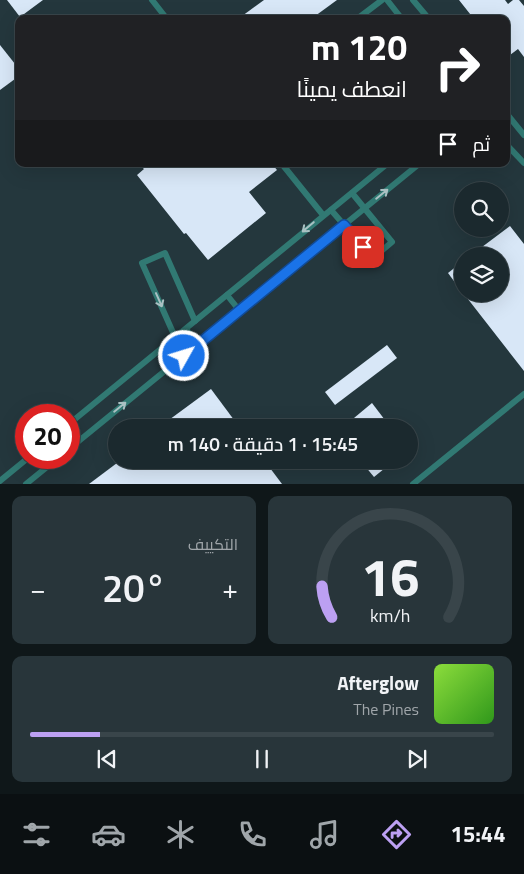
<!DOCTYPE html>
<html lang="ar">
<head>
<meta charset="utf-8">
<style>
  body { margin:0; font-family:"Titillium Web",Cairo,sans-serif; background:#28353a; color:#f1f3f6; direction:rtl; height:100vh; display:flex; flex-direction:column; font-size:19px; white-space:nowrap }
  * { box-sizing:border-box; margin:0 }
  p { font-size:16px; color:#a0a6aa }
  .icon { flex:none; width:28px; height:28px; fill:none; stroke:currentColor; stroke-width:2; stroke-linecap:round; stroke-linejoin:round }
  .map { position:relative; height:484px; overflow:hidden; direction:ltr }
  .sheet { display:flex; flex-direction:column; gap:12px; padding:12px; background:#0f1719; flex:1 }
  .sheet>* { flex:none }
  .guide { position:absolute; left:15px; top:15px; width:495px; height:152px; border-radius:10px; box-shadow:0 5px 20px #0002,0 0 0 1px #39454a; direction:rtl; background:#202124; color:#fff; overflow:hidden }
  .buttons { position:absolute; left:454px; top:182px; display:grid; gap:10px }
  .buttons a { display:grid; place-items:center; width:55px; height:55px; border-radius:50%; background:#1b292e; box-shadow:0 5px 20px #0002,0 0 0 1px #39454a; font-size:25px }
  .speed { position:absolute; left:15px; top:404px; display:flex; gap:10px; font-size:25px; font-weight:700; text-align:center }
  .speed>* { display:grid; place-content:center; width:65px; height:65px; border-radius:50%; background:#1b292e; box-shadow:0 5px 20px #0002,0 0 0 1px #39454a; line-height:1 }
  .speed .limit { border:8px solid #d22; background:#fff; color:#111 }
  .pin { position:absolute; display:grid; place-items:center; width:42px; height:42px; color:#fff; margin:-21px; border-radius:10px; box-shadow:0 2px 8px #0006 }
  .me { position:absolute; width:55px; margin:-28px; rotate:51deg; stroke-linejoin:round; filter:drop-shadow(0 0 4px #0008) }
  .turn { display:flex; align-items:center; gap:18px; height:105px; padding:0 20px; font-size:22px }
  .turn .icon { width:65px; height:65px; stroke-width:2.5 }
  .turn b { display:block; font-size:35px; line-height:42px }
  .then { display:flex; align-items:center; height:48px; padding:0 20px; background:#0003; gap:10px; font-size:19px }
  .big { font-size:38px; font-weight:600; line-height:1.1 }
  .sheet .card { flex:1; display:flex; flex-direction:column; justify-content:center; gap:8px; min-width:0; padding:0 18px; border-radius:10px; background:#28353a }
  .sheet .dial { align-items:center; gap:0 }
  .dial svg { height:130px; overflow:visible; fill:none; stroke:#39454a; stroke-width:7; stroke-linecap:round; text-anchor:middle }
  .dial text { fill:#f1f3f6; stroke:none }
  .song { display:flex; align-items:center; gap:15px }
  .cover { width:60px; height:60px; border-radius:8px; background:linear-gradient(135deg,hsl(90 70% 55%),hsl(110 70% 35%)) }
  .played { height:5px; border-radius:2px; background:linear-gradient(90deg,#bca0f2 15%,#39454a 15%) }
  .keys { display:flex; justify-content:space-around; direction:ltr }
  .heat { display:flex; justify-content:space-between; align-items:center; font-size:28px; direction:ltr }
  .sheet .tiles { flex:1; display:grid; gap:12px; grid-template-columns:1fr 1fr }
  .card:last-child { grid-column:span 2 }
  .trip { position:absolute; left:108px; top:419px; width:310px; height:50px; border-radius:25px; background:#1b292e; box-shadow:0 5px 20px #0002,0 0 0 1px #39454a; font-weight:600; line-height:50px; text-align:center; direction:rtl }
  .menu { display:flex; height:80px; justify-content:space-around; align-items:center; background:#0b1012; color:#a0a6aa }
  .menu .icon { width:35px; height:35px }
  .menu .current { color:#bca0f2 }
  .menu b { font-size:22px; color:#f1f3f6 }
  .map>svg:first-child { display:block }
</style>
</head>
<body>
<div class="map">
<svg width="524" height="484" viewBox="0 0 524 484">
  <rect width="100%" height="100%" fill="#24373d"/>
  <!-- building -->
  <g fill="#d8e7f7">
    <polygon points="7,0 43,0 20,17"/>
    <polygon points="264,0 337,0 311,19 238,19"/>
    <polygon points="459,0 505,0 508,4 513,0 519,0 524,6 524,57 518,49 506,58 506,19 474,19"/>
    <polygon points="0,45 19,69 19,76 0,90"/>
    <polygon points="139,164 272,164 277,170 249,192 266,213 208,260 186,233 184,234 137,175 144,169"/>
    <polygon points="510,226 524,244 524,371 464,294 500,294 500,256 470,256"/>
    <polygon points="462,262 462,292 448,273"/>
    <polygon points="387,345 397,358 335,405 325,392"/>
    <polygon points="211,389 240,428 158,428"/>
    <polygon points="372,403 391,428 342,428"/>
    <polygon points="121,460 264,460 282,484 89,484"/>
    <polygon points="360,460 395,460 374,477"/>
  </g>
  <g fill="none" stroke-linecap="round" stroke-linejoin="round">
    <!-- lane -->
    <g stroke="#317973" stroke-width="6">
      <polyline points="152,0 167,19"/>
      <polyline points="387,0 402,19"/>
      <polyline points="413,0 429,19"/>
      <polyline points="357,19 382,0"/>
      <polyline points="506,113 524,135"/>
      <polyline points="506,144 524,163"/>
      <polyline points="282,164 323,215"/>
      <polyline points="331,210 373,258 392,242 352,193"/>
      <polyline points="227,295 239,310"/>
      <polyline points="186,329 198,344"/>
      <polyline points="175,337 142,263 165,253 195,321"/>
      <polyline points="69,424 387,164"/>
      <polyline points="69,449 419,164"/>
      <polyline points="0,481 28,458"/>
      <polyline points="26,484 58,458"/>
      <polyline points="413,484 524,394"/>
    </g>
  </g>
  <!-- one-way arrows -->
  <defs><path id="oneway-shaft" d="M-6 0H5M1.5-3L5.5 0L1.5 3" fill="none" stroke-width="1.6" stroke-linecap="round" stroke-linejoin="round" transform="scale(1.25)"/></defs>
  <g stroke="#aac1c3">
    <use href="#oneway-shaft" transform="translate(382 194) rotate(-39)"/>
    <use href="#oneway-shaft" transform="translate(308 227) rotate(140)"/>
    <use href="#oneway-shaft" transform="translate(159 300) rotate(66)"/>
    <use href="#oneway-shaft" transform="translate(120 407) rotate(-39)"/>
  </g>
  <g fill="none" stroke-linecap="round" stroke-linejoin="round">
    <defs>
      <polyline id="route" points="184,356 344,225 363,247"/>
    </defs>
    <!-- route casing -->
    <use href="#route" stroke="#114b97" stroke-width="12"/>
    <!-- route -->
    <use href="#route" stroke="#1a73e8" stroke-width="9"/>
  </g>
</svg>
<div class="buttons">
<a><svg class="icon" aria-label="search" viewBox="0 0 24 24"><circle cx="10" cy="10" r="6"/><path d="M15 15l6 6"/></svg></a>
<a><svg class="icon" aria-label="layers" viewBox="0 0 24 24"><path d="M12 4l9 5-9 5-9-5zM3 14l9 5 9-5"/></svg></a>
</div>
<div class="speed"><div class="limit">20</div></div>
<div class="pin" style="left:363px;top:247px;background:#d93025"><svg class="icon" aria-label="arrive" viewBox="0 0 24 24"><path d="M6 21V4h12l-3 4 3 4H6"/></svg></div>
<svg class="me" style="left:184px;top:356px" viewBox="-20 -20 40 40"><circle r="17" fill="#1a73e8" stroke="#fff" stroke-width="3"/><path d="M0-11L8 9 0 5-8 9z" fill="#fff"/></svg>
<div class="trip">15:45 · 1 دقيقة · 140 m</div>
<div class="guide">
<div class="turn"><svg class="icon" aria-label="right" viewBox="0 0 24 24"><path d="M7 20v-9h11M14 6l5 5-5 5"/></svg><div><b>120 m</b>انعطف يمينًا</div></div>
<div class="then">ثم<svg class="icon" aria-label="arrive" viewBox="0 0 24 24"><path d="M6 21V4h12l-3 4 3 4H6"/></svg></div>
</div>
</div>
<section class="sheet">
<div class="tiles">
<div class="card dial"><svg viewBox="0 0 100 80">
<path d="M14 69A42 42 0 1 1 86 69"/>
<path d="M14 69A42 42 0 0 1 8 50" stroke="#bca0f2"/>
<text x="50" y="56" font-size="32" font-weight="700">16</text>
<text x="50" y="72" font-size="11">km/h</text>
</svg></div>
<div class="card"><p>التكييف</p>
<div class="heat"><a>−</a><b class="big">20°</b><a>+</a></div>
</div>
<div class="card">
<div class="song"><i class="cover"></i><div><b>Afterglow</b><p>The Pines</p></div></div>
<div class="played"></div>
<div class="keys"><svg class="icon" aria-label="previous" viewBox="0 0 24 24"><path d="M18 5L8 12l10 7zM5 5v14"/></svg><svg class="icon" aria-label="pause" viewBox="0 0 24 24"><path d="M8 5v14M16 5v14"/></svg><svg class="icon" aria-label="next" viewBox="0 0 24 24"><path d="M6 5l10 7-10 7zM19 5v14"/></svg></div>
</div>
</div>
</section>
<nav class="menu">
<b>15:44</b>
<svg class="icon current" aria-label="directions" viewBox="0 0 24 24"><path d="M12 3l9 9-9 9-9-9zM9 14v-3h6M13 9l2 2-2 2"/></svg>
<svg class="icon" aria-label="music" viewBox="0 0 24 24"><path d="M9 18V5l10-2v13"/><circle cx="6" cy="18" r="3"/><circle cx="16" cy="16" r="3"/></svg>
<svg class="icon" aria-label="phone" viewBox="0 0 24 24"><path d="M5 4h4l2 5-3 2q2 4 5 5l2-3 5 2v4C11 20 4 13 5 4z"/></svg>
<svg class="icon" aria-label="climate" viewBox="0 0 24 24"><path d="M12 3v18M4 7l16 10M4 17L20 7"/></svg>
<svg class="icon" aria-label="car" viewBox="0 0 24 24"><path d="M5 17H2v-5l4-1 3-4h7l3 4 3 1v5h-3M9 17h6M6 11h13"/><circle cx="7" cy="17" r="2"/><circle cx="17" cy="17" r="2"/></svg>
<svg class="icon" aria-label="filters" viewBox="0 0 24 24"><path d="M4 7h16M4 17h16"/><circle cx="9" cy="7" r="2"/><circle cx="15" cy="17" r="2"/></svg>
</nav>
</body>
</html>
